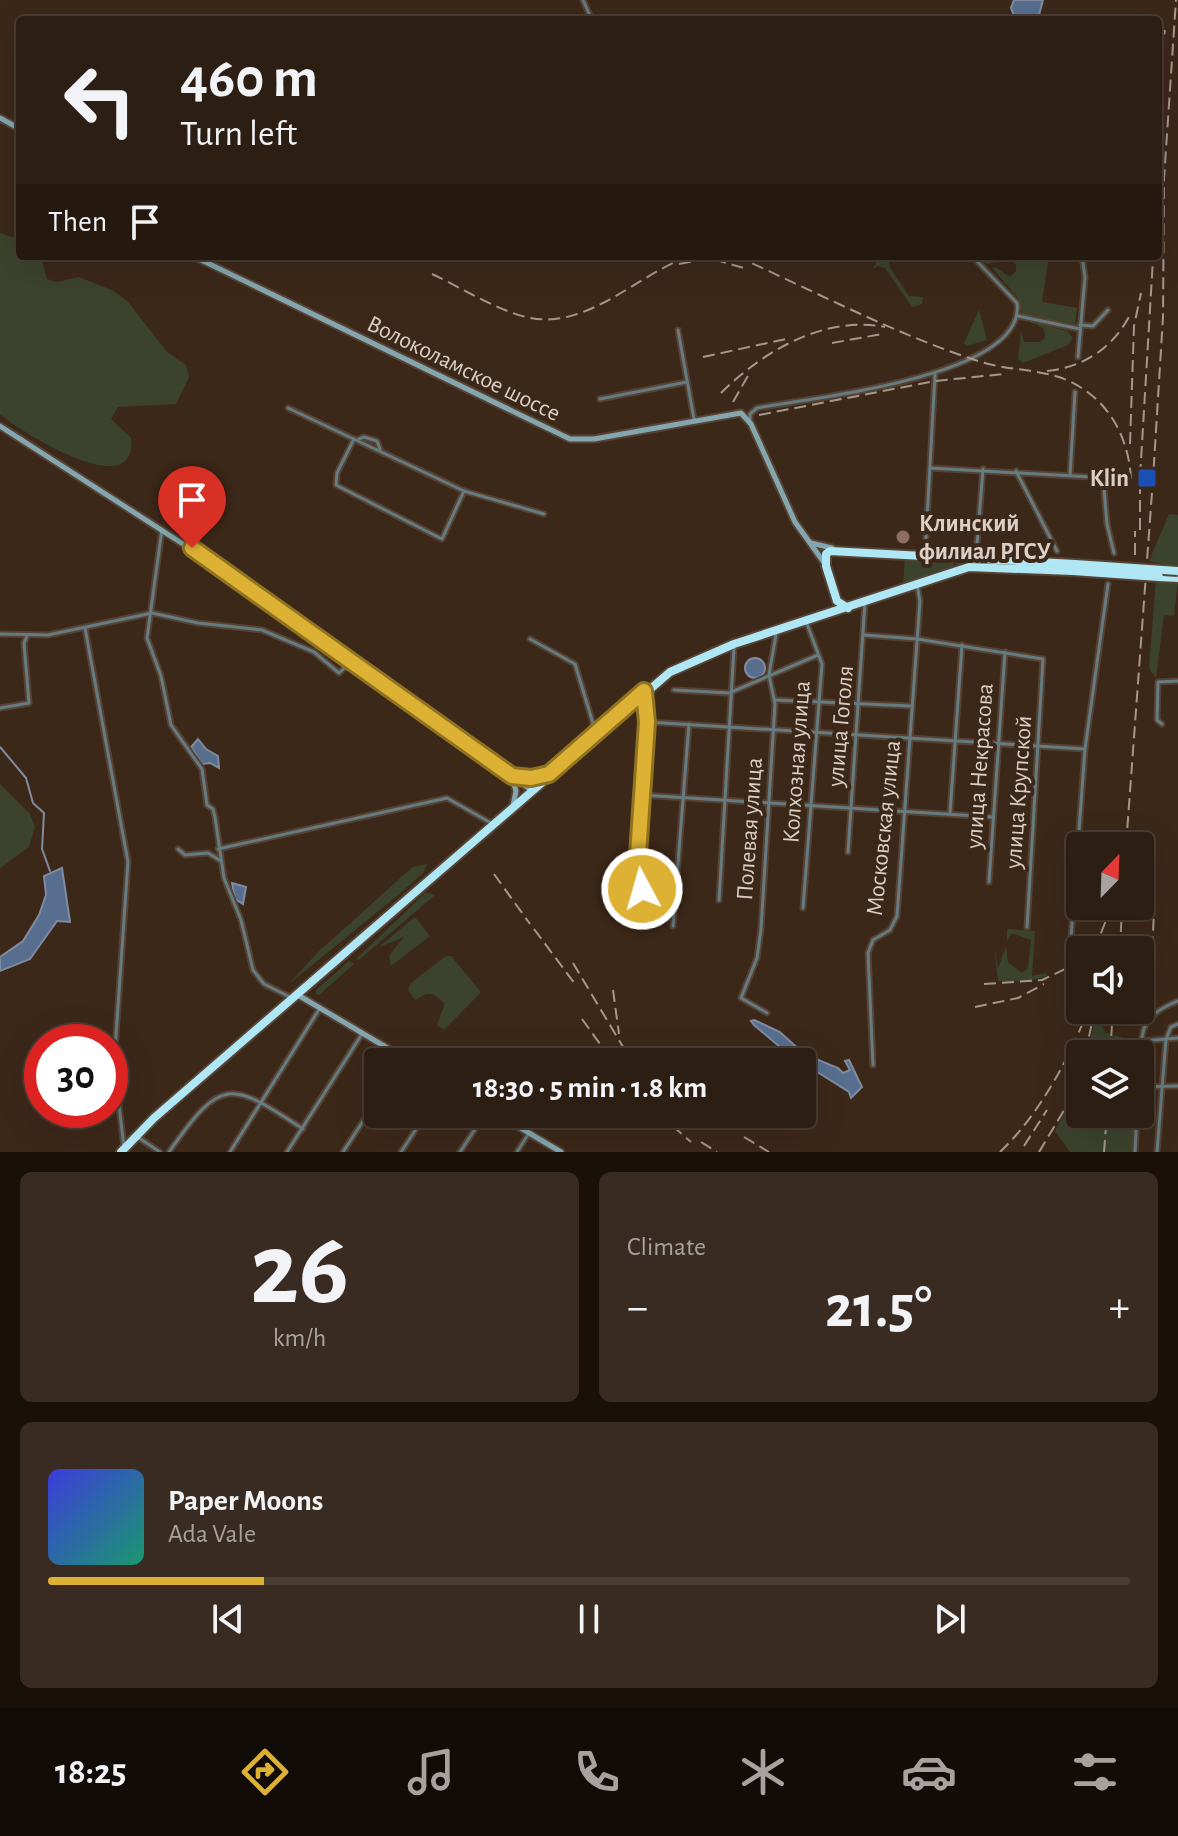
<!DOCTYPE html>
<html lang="en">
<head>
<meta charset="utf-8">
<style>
  body { margin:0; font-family:"Alegreya Sans",sans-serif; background:#392b21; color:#f1f3f6; height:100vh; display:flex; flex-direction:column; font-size:30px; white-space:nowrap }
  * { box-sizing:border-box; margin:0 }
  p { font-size:26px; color:#a7a2a0 }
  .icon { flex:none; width:44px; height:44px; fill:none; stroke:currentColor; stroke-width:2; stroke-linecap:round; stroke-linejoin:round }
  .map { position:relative; height:1152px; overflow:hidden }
  .panel { display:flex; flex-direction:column; gap:20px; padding:20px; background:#19100a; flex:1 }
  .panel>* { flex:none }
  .top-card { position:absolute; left:16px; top:16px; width:1146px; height:244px; border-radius:8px; box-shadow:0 8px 32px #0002,0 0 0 2px #483c33; background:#2d1e13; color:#f1f3f6; overflow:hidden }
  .needle { width:52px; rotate:23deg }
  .buttons { position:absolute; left:1066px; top:832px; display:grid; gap:16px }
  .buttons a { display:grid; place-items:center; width:88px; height:88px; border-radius:8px; background:#2d1e13; box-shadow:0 8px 32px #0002,0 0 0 2px #483c33; font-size:40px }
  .speed { position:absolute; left:24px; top:1024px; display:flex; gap:16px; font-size:40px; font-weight:700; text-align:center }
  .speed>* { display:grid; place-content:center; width:104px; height:104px; border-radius:50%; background:#2d1e13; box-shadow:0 8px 32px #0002,0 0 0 2px #483c33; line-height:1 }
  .speed .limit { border:12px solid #d22; background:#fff; color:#111 }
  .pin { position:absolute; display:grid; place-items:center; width:68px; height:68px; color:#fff; margin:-82px -34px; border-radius:50% 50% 50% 0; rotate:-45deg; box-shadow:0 0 8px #0007 }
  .pin .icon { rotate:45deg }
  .me { position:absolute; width:88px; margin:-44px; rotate:354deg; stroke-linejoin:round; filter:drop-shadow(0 0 6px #0008) }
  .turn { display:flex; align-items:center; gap:28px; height:168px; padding:0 32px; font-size:36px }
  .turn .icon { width:104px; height:104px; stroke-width:2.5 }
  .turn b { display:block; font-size:56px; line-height:68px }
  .then { display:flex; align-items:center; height:76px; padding:0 32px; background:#0003; gap:16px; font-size:30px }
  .big { font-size:60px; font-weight:700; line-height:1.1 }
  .panel .widget { flex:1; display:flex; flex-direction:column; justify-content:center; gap:12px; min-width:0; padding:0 28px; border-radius:12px; background:#392b21 }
  .panel .dial { align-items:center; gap:0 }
  .dial b { font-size:104px; line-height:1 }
  .song { display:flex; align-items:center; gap:24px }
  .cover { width:96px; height:96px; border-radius:12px; background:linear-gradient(135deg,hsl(240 70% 55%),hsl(160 70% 35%)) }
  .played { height:8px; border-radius:4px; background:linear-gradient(90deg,#ddb133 20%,#483c33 20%) }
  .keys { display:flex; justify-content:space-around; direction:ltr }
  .heat { display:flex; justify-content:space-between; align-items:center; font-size:44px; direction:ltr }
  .panel .tiles { flex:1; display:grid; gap:20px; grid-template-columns:1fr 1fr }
  .widget:last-child { grid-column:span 2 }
  .trip { position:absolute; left:364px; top:1048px; width:452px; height:80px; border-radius:8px; background:#2d1e13; box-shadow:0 8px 32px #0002,0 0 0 2px #483c33; font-weight:700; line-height:80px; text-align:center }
  .dock { display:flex; height:128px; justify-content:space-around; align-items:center; background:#120c08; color:#a7a2a0 }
  .dock .icon { width:56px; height:56px }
  .dock .on { color:#ddb133 }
  .dock b { font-size:36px; color:#f1f3f6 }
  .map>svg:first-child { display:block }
</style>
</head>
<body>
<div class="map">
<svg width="1178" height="1152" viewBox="0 0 1178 1152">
  <rect width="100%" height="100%" fill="#3c2819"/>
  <!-- green -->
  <g fill="#3b432c">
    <path d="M0,233L20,240V256H41L47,279L56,282L79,277L114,291L128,302L167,352L186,365L189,377L176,404L118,407L111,419L131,438C138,506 19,431 0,414Z"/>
    <polygon points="881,256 888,256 890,268 909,296 923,297 922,304 912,307 885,268 878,266 872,269"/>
    <polygon points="977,256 1049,256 1042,302 1077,308 1075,324 1022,314 1018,298 992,268 996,267 1010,277 1016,271 1016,264 1010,260 986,264"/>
    <polygon points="979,310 987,340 967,346 964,343"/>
    <polygon points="1031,321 1067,331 1073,338 1068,345 1023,363 1018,359 1021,331 1024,342 1040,342 1045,338 1044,329"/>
    <polygon points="1169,514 1178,515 1178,567 1149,561"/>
    <polygon points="905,556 953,561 954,567 903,586"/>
    <polygon points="1156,579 1178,581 1174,616 1164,615 1156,678 1149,668"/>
    <polygon points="0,784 30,814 35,827 29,847 0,868"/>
    <polygon points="427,864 423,873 398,895 289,984 317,953 406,873 413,867"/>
    <polygon points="426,892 435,895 359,960 356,959"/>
    <polygon points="415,917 430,936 391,966 389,956 404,937 379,947"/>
    <polygon points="1007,929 1035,931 1032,976 1046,973 1048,976 1028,981 998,981 994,944 998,969 1006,946 1008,962 1022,973 1028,968 1031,940 1012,933 1007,941"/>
    <polygon points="446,956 451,956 481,992 444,1030 437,1025 445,1003 433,994 426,994 415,1000 408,990 411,983"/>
    <polygon points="349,961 354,964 319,995 316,994 316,990"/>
    <polygon points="1098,1013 1105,1032 1139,1043 1139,1054 1085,1054"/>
    <polygon points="1080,1081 1080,1114 1135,1114 1133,1152 1070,1152 1055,1131"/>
  </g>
  <!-- water -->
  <g fill="#576e8f" stroke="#7f8ba0" stroke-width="2">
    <polygon points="1014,0 1043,0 1039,15 1016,20 1011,8"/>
    <circle cx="755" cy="668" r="10"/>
    <polygon points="198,739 206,749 218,756 219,768 210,763 202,764 191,747"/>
    <polygon points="62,868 70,922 57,921 30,959 0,971 0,957 23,941 39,915 46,895 44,876"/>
    <polygon points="232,883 246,887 243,904 235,899"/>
    <polygon points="754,1020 780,1032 804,1054 838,1068 843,1073 850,1070 845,1061 849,1060 862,1087 851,1098 849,1092 787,1053 754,1025 751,1021"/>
  </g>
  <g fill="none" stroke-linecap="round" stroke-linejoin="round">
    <!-- stream -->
    <polyline stroke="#7f8ba0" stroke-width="2" points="0,747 26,778 33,803 44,813 42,849 50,871"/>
    <defs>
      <g id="street">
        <polyline points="583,0 592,20"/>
        <polyline points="1018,316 1080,329"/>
        <polyline points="1080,325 1093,326 1108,310"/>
        <polyline points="678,330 694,419"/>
        <polyline points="1078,357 1085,277 1082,256"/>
        <polyline points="600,399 687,382"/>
        <polyline points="288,408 464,491"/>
        <path d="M750,421V414L757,408C809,398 1027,377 1017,303L972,256"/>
        <polyline points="354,439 337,473 336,485 442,539 464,491 544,514"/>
        <polyline points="359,439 364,437 377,441 380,449"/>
        <polyline points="930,468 1109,478"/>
        <polyline points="1016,471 1057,551"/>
        <polyline points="1070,475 1075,392"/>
        <polyline points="1103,478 1107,524 1114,553"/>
        <polyline points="162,529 147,638 161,676 171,725 202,769 207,805 213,809 215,817 224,878 241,920 253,970 264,984 292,998"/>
        <polyline points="925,555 935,375"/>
        <polyline points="976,557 983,469"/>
        <polyline points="85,628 128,862 114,1064 124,1147"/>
        <polyline points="0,634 48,635 152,613 198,623 262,630 314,652 339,673 351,662"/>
        <polyline points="864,635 917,639 1043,659 1027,927"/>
        <polyline points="530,639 575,664 596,733"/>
        <polyline points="674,690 729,693 818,655"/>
        <polyline points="775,700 911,706"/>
        <polyline points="0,708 29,703 24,643 27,636"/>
        <polyline points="647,722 1085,749"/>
        <polyline points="1162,724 1157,720 1158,682 1178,681"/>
        <polyline points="642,795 992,817"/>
        <polyline points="950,813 962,645"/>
        <polyline points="178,849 185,855 208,853 221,861"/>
        <polyline points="218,849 447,798 491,823"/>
        <polyline points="848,852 865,602"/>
        <polyline points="989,882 1005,652"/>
        <polyline points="642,889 637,870 646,694"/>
        <polyline points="719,900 734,648"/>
        <polyline points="803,908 822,664 807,624"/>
        <polyline points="673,926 689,724"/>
        <polyline points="1071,938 1085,749 1108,584"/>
        <polyline points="767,1013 741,998 757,958 761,929 775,704 769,675 776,634"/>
        <polyline points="1142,1041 1178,1038"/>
        <polyline points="873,1065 868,953 873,940 890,930 897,916 920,601 917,584"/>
        <path d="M1140,1070C1142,1031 1138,1017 1178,1001"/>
        <polyline points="1140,1087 1178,1086"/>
        <polyline points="139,1138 160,1152"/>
        <path d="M169,1152C222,1076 230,1081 303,1129"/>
        <polyline points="230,1152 320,1008"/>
        <polyline points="287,1152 362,1034"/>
        <polyline points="343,1152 378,1098"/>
        <polyline points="401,1152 426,1114"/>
        <polyline points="460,1152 485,1114"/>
        <polyline points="517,1152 529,1133"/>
        <polyline points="1135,1152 1137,1114"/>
        <polyline points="1157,1152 1166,1039 1171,1027 1178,1024"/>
      </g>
      <g id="secondary">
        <polyline points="0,118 20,129"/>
        <polyline points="193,256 570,439 594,439 741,413 751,424 795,522 825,564"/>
        <polyline points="0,426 242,582 531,790"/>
        <polyline points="811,543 832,548"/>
        <polyline points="513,776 546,775"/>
        <polyline points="512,777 516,791 513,806"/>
        <polyline points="298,995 411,1062"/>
        <polyline points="497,1114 561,1152"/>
      </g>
      <g id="highway">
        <polyline points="1159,577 1178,578"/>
        <polyline points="848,608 837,601 826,566 826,554 830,551 1075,564"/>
        <polyline points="121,1152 154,1118 670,672 734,644 969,567 1073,571"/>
      </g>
    </defs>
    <!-- street casing -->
    <use href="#street" stroke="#564335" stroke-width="7"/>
    <!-- secondary casing -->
    <use href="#secondary" stroke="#564335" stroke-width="9"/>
    <!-- highway casing -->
    <use href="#highway" stroke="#564335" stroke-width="12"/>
    <!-- street -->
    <use href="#street" stroke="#657b80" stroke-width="3"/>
    <!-- secondary -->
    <use href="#secondary" stroke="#84a6af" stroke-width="5"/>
    <!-- highway -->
    <use href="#highway" stroke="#b0e7f4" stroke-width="8"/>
    <!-- rail -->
    <g stroke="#a6978c" stroke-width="2" stroke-dasharray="12 6" stroke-linecap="butt">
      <polyline points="1158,70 1165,30"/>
      <path d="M736,256C816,292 897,335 981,362C1014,372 1051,368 1080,387C1113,407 1129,442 1131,479"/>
      <polyline points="679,264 709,258 744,268"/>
      <path d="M432,274C462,288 494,309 526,317C586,332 637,274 690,256"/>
      <polyline points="832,343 882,334"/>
      <polyline points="703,357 786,339"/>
      <path d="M1047,371C1085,367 1114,347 1131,313"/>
      <path d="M721,393C762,352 824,315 885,327"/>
      <polyline points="733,402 749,374"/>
      <polyline points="759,415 935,381 1004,374"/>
      <polyline points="1130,444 1134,326 1141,293"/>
      <polyline points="1140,530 1140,477 1153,259"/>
      <polyline points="1135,555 1135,531"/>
      <polyline points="1126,846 1153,479 1163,317 1164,179 1176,0"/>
      <polyline points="1140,867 1154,908 1152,960"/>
      <polyline points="494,874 530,924"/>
      <polyline points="534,929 575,984"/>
      <polyline points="1094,950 1112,906"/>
      <polyline points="1120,950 1122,906"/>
      <polyline points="573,963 632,1062"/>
      <polyline points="984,984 1042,980 1080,962"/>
      <polyline points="613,990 619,1034"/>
      <polyline points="975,1007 1018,998 1044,984"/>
      <polyline points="582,1019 613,1062"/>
      <polyline points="1085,1054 1092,1023"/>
      <polyline points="1110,1054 1113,1010"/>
      <polyline points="659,1114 691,1142"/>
      <polyline points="744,1137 769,1152"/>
      <polyline points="701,1142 717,1152"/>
      <polyline points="1024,1146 1047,1110"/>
      <path d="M1000,1152C1039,1115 1069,1059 1088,1010"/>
      <polyline points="1039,1152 1069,1102 1080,1073"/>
      <polyline points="1104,1152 1107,1114"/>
    </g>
    <defs>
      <g id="highway-bridge">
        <polyline points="1075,564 1178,571"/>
        <polyline points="1073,571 1159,577"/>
      </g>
    </defs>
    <!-- highway-bridge casing -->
    <use href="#highway-bridge" stroke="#564335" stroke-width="12" stroke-linecap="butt"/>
    <!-- highway-bridge -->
    <use href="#highway-bridge" stroke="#b0e7f4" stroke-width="8"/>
  </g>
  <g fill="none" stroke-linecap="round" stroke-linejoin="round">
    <defs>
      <polyline id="route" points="192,548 512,776 531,778 549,774 644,691 647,722 637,870 642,889"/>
    </defs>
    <!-- route casing -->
    <use href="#route" stroke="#907321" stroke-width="20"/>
    <!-- route -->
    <use href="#route" stroke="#ddb133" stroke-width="14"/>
  </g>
  <!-- markers -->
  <rect fill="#1a4fb4" stroke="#3c2819" stroke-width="3" x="1137" y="468" width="20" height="20" rx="4"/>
  <circle fill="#8d6e63" stroke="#3c2819" stroke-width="3" cx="903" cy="537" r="8"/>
  <g text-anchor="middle" stroke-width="8" stroke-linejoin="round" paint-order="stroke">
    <!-- street labels -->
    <g font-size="24" fill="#dccfc6" stroke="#3c2819">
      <text transform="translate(464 368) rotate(26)" y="8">Волоколамское шоссе</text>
      <text transform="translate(840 726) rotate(-85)" y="8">улица Гоголя</text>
      <text transform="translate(796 762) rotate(-86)" y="8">Колхозная улица</text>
      <text transform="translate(979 766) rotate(-86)" y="8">улица Некрасова</text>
      <text transform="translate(1018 792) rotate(-86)" y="8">улица Крупской</text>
      <text transform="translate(883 828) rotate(-84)" y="8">Московская улица</text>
      <text transform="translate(749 829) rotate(-86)" y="8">Полевая улица</text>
    </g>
    <!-- poi labels -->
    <g font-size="24" font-weight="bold" fill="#dccfc6" stroke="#3c2819" text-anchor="end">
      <text x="1129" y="486">Klin</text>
      <text x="919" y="531" text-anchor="start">Клинский<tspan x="919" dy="28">филиал РГСУ</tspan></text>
    </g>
  </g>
</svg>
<div class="buttons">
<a><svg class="needle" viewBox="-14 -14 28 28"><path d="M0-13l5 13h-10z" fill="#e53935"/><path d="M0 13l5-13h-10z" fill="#a7a2a0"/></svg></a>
<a><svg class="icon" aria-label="sound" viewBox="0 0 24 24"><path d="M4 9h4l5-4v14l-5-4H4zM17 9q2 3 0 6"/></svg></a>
<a><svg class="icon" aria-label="layers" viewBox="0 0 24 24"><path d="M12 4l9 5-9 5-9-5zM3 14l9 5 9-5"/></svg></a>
</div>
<div class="speed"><div class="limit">30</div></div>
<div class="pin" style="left:192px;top:548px;background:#d93025"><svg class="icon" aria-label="arrive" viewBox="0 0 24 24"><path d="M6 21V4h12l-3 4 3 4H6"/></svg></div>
<svg class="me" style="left:642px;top:889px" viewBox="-20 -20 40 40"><circle r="17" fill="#ddb133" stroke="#fff" stroke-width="3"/><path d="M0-11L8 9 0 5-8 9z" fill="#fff"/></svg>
<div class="trip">18:30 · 5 min · 1.8 km</div>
<div class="top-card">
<div class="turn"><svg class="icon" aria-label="left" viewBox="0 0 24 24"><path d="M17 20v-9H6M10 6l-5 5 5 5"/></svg><div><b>460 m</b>Turn left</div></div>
<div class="then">Then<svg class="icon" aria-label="arrive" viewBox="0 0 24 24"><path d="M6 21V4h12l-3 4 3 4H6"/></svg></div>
</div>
</div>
<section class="panel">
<div class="tiles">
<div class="widget dial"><b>26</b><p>km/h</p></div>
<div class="widget"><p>Climate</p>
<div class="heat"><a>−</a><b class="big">21.5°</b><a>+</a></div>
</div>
<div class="widget">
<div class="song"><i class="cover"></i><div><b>Paper Moons</b><p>Ada Vale</p></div></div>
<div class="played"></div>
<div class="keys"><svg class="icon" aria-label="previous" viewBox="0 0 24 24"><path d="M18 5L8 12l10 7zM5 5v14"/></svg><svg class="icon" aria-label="pause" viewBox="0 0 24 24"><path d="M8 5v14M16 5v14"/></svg><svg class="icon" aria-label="next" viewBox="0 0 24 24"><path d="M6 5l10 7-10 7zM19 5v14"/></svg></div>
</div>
</div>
</section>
<nav class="dock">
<b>18:25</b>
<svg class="icon on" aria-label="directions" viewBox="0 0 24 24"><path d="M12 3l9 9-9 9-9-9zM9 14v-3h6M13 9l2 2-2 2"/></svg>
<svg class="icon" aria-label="music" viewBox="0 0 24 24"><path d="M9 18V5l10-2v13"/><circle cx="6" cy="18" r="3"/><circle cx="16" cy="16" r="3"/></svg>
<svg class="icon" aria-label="phone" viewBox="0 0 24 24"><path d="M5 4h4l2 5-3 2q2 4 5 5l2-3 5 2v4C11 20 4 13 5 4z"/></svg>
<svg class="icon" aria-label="climate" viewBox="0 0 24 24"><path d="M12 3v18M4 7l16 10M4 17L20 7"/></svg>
<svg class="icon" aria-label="car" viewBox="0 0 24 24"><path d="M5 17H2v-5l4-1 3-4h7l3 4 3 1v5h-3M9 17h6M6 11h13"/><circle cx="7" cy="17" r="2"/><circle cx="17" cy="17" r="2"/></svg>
<svg class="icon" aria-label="filters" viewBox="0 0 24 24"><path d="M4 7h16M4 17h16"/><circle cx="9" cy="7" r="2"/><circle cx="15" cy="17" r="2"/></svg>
</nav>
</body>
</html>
